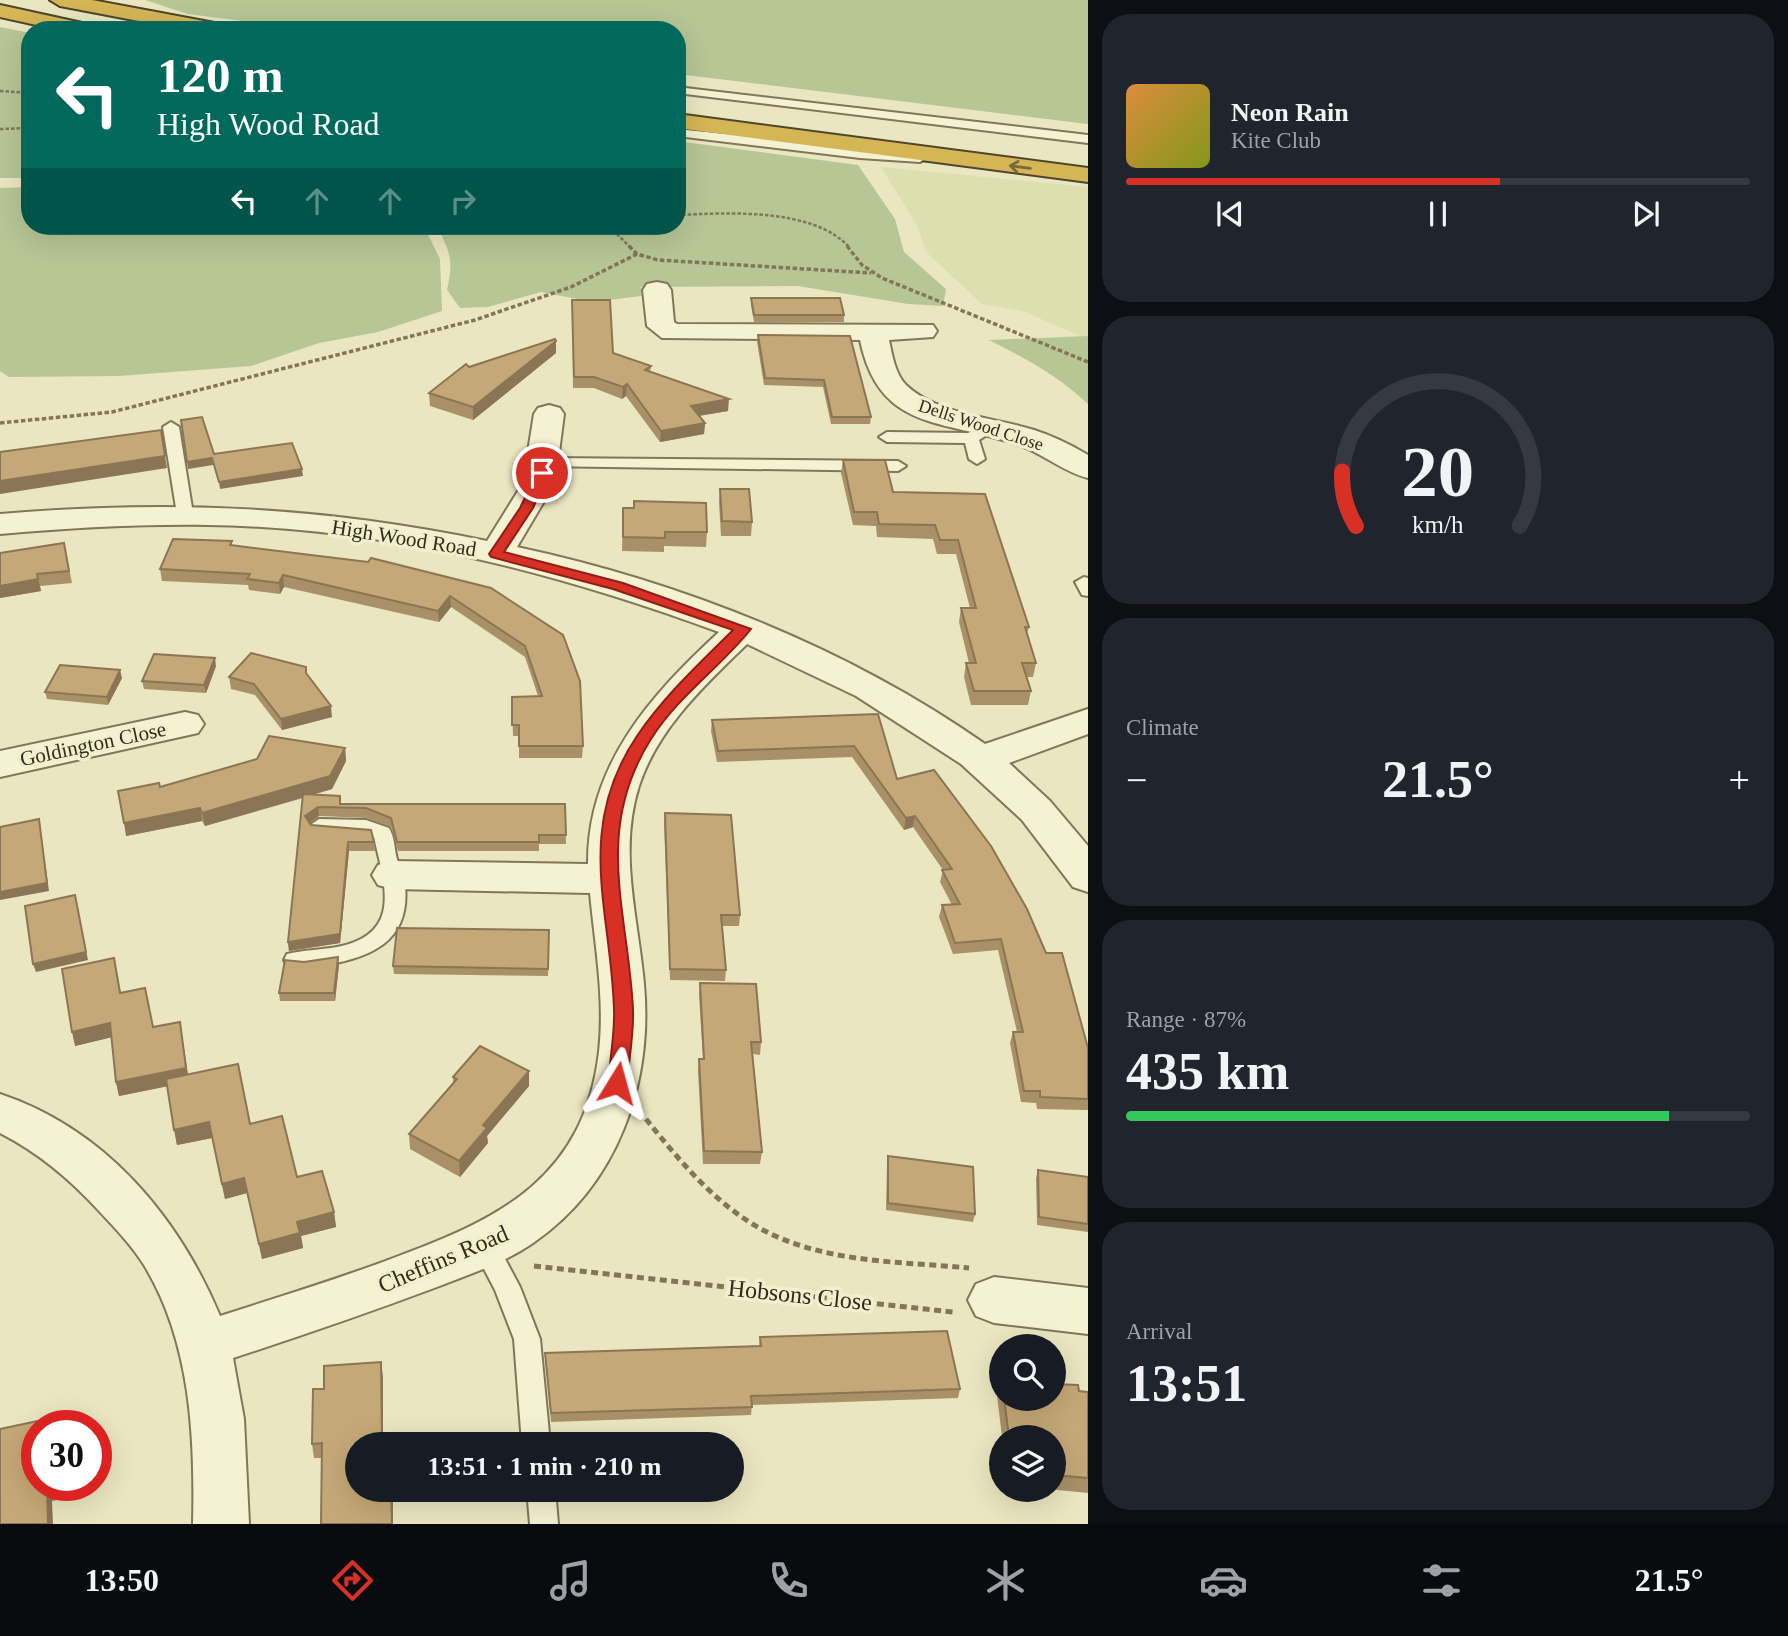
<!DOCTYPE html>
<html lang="en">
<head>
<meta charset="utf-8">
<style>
  body { margin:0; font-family:Georgia,serif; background:#20242c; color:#f1f3f6; height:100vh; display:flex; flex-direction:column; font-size:26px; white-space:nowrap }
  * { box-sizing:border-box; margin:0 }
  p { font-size:23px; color:#9ea1a6 }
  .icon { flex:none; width:38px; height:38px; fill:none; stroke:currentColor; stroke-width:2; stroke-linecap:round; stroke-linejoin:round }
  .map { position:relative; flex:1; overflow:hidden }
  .drawer { display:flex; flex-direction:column; gap:14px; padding:14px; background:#0d0f14; width:700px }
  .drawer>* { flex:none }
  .banner { position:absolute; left:21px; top:21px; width:665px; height:214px; border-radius:28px; box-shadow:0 7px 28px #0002; background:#00695c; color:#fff; overflow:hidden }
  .controls { position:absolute; left:989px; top:1334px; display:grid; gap:14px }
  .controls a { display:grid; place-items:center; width:77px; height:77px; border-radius:50%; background:#171b24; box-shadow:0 7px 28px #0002; font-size:35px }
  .speed { position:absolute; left:21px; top:1410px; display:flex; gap:14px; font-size:35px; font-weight:700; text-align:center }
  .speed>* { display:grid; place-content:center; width:91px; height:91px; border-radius:50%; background:#171b24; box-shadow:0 7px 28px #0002; line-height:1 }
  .speed .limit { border:10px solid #d22; background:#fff; color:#111 }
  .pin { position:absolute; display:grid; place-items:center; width:60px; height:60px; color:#fff; margin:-30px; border:4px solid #fff; border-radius:50%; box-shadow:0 2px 7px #0007 }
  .me { position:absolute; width:77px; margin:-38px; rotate:8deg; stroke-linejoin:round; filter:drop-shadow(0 0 5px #0008) }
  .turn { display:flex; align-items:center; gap:24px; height:147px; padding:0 21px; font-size:32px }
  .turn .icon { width:91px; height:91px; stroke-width:2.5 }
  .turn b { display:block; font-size:49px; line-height:60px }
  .lanes { display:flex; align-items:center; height:66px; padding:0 21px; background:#0003; justify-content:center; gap:35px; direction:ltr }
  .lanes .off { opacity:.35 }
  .big { font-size:52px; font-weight:700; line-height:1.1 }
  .drawer .tile { flex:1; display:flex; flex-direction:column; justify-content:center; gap:10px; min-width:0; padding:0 24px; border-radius:28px; background:#20242c }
  .drawer .dial { align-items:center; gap:0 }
  .dial svg { height:182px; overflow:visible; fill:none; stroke:#363941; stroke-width:7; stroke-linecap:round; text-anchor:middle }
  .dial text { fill:#f1f3f6; stroke:none }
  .song { display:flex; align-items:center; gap:21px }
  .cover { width:84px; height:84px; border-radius:10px; background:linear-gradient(135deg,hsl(30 70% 55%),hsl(70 70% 35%)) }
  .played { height:7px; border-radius:4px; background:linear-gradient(90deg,#d93025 60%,#363941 60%) }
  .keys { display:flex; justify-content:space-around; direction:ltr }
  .heat { display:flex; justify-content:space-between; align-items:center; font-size:38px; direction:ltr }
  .charge { height:10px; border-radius:5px; background:linear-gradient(90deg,#34c759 87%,#363941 0) }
  .trip { position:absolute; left:345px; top:1432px; width:399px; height:70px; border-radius:35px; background:#171b24; box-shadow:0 7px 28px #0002; font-weight:700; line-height:70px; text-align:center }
  .menu { display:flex; height:112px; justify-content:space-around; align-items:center; background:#090b0e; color:#9ea1a6 }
  .menu .icon { width:49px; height:49px }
  .menu .on { color:#d93025 }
  .menu b { font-size:32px; color:#f1f3f6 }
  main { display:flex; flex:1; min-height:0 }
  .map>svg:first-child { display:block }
</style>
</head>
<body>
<main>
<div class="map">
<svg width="1088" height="1524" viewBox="0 0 1088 1524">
  <rect width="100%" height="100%" fill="#eae6c0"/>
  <!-- farmland -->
  <polygon fill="#dddfae" points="881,167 1088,187 1088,336 1080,336 1023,311 982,304 926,252 918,227"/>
  <!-- green -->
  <g fill="#b7c695">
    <polygon points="145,0 1088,0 1088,124 677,74 677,30 314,30 188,14"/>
    <polygon points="0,27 30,33 30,178 0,178"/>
    <path d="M677,141L858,165L895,219L904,252L946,289L943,306L908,304L798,286L641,287V296L593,302L541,292L488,307L460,308L447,290C454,261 450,252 437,226H677Z"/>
    <polygon points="30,187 30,226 424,226 440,259 442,311 378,332 319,343 251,366 119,376 9,377 0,371 0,188"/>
    <path d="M1088,336V404C1059,376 1025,358 989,340Z"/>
  </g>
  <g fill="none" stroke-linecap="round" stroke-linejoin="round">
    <defs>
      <g id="lane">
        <polygon points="677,87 1088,135 1088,143 677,93"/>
        <polygon points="677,129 920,154 926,158 920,162 860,158 677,136"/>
        <polygon points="171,422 179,427 193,514 185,519 177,514 163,427"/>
        <polygon points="991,422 999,427 979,440 985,459 977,464 969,459 965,443 887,442 879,437 887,432 968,433"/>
        <polygon points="544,458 898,461 906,466 898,471 538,466 536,463"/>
        <polygon points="1084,577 1088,578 1088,596 1082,595 1075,582"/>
        <path d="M319,819L366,820L389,828C395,838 394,848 397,859C400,868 404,876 405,885C410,935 380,954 336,963C321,966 302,970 287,966L284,960L287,954C303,950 320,950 337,947C403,934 385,886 374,837L364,834L312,831L309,826Z"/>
        <polygon points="485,1235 494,1238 520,1287 540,1339 550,1444 522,1444 514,1339 495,1290 472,1246 476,1238"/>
        <polygon points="527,1489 555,1489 558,1524 530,1524"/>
      </g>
      <g id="street">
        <path d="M657,282L667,284L671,290L674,322L677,324L933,325L937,331L933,337L889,340C892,354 895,374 906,385C937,415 994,417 1034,430C1053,436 1071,445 1088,455V478C1063,472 1041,452 1016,444C943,419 879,432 860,340L662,338L647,326L643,290L647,284Z"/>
        <path d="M549,405L560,408L564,414L555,483L517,547C681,582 848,648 985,744L1088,709V734L1009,763L1050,801L1088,846V892L1073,887L1022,820L961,764L856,696L747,644C705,685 658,728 639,786C618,852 638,917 644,984C653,1083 618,1185 533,1243C504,1263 470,1274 437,1287C370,1312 301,1336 233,1358L244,1419L249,1524H193C195,1437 191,1342 144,1265C132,1246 116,1229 100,1212C71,1180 39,1153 0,1133V1094C105,1129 178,1216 220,1316C279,1297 338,1279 396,1257C502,1218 584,1177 599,1052C605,998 595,946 590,893L393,889L378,885L372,875L378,865L393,861L588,864C587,765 651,695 719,632C555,572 384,527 207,525C137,524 69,528 0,534V514C171,500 319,506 487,541L523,483L534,414L538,408Z"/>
        <polygon points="185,712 198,715 204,724 198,733 0,777 0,751"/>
        <polygon points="994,1277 1088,1288 1088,1334 994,1323 976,1316 968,1300 976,1284"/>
      </g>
      <g id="highway">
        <polygon points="50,0 92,0 220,24 230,30 186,30 60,6"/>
        <polygon points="0,5 96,26 99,30 59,30 0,17"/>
        <polygon points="677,114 1088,168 1088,182 677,128"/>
      </g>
    </defs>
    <!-- lane casing -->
    <use href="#lane" stroke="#817659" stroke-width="4"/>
    <!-- street casing -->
    <use href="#street" stroke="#817659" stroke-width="4"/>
    <!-- highway casing -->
    <use href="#highway" stroke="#4f442d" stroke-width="4"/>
    <!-- path-far2 -->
    <g stroke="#817659" stroke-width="2.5" stroke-dasharray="3.5 2" stroke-linecap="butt">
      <polyline points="0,91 30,93"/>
      <polyline points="0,129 30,128"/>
      <path d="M677,215C727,213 812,207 849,247"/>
      <polyline points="609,226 630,247"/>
    </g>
    <!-- path-far1 -->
    <g stroke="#817659" stroke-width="3.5" stroke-dasharray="4.5 2.5" stroke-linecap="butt">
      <polyline points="629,246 637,254 658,260 871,273"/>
      <polyline points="847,246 862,265 882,278 1088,362"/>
      <polyline points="0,423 112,412 475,320 571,287 637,254"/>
    </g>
    <!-- path -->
    <g stroke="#817659" stroke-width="5" stroke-dasharray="7 4.5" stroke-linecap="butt">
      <path d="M646,1119C683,1165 724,1215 780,1238C839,1263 906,1262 969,1268"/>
      <polyline points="534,1266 953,1312"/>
    </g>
    <!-- lane -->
    <use href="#lane" fill="#f5f2d2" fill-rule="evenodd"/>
    <!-- street -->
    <use href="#street" fill="#f5f2d2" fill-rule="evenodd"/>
    <!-- highway -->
    <use href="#highway" fill="#d4b655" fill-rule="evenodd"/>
  </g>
  <!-- wall -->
  <g fill="#a99067">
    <polygon points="751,298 844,315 844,322 754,322 751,305"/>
    <polygon points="572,300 613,353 651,366 650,372 728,411 699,416 705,423 704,434 660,442 626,396 622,399 594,388 573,388"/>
    <polygon points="758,335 850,336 871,417 870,424 831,424 823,387 764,385 757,342"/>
    <polygon points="556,353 473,420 430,406 429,393 469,367"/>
    <polygon points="843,460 893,492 985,494 1029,627 1027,634 1036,663 1033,677 1027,677 1031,691 1028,705 971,705 964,677 966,663 969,663 959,622 961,608 970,608 956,554 937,554 933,539 877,537 876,526 853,525 841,473"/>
    <polygon points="720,489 752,522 751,536 721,536 719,503"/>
    <polygon points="623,508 707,532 706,547 664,546 664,552 622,551"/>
    <polygon points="232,541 232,545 368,562 563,635 583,746 582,758 519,758 519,736 513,736 512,697 538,696 525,657 451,607 439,622 284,587 280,594 249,590 248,585 162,581 160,569"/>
    <polygon points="64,543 72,583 40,586 41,591 0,598 0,553"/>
    <polygon points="216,666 206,693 144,689 142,681"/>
    <polygon points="306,674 332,717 282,730 255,695 231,689 229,677"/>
    <polygon points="122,678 108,705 47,699 45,692"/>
    <polygon points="878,714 897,779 1088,1048 1088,1110 1037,1109 1036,1103 1021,1102 1010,1043 1013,1032 1017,1032 998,950 953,954 939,917 942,905 952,905 940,882 943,870 913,827 904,830 852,757 717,762 711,731 712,720"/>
    <polygon points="345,748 346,761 332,789 312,795 340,796 341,804 565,804 566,844 539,844 539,851 398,851 391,827 367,818 319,816 310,823 311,825 374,842 375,851 349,851 340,943 289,951 288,942 303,798 205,826 202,821 126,836 160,787"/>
    <polygon points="665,813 740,915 739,926 722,926 726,970 725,981 670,980 664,824"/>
    <polygon points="549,930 548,976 394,974 393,966"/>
    <polygon points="114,958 121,993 153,1027 182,1036 188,1075 250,1124 297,1177 334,1212 336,1227 301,1236 303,1248 262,1259 247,1193 225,1199 212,1138 177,1145 167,1086 119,1096 116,1082 111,1037 75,1046"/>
    <polygon points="339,965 335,1001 280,1001 279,993"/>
    <polygon points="700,983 761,1042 760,1055 753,1054 762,1152 760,1164 703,1164 698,1071 699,1059 703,1059 699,995"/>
    <polygon points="453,1077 529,1086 487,1136 488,1143 460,1177 410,1149 409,1134 453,1083"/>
    <polygon points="888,1156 975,1214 973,1222 886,1210 887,1164"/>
    <polygon points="1038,1170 1088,1177 1088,1232 1037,1225 1036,1178"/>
    <polygon points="760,1337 960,1389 958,1398 752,1405 751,1415 551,1422 545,1353 759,1347"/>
    <polygon points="383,1377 357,1489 393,1489 393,1524 321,1524 321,1458 314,1458 312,1444 324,1389"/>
    <polygon points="1001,1382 1001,1398 1054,1398 1079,1391 1088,1392 1088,1493 1048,1489 1054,1489 1054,1437 1002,1437 997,1395"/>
  </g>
  <!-- shaded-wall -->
  <g fill="#8a7654">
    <polygon points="556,341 556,353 473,420 473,407"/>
    <polygon points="627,384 626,396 622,399 623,387"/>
    <polygon points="729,399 728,411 691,417 691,406"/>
    <polygon points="705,423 704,434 660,442 661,431"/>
    <polygon points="165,456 167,468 0,494 0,481"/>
    <polygon points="212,458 213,465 188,469 187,462"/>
    <polygon points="302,469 303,476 220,489 219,482"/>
    <polygon points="37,574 41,591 0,598 0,586"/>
    <polygon points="283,575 284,587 280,594 279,583"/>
    <polygon points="450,596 451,607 439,622 438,611"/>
    <polygon points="215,658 216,666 206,693 204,685"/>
    <polygon points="120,670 122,678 108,705 107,697"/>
    <polygon points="331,706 332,717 282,730 281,719"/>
    <polygon points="345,748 346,761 332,789 205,826 202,813"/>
    <polygon points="318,807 319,816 306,825 305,816"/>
    <polygon points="200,808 202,821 126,836 124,823"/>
    <polygon points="915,816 913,827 904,830 906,818"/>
    <polygon points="39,819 49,891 0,900 0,892"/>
    <polygon points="348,842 349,851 340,943 289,951 288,942"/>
    <polygon points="77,903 88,960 36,972 33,964"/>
    <polygon points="338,957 339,965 335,1001 334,993"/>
    <polygon points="180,1022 189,1082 119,1096 116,1082"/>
    <polygon points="110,1023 113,1037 75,1046 72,1032"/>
    <polygon points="529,1071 529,1086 487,1136 488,1143 460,1177 459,1161 483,1125"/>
    <polygon points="209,1122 212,1138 177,1145 174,1130"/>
    <polygon points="244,1178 247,1193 225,1199 222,1184"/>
    <polygon points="334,1212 336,1227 301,1236 303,1248 262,1259 259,1244 297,1222"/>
    <polygon points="381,1362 383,1377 383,1444 382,1444"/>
    <polygon points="52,1486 73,1486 74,1496 52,1501 53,1524 48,1524 47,1487"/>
    <polygon points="391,1489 393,1489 393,1524 392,1524"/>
  </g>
  <!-- building -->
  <g fill="#c5a878" stroke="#8a7654" stroke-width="2">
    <polygon points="751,298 840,298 844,315 754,315"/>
    <polygon points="572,300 610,300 613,353 651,366 645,370 729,399 691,406 705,423 661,431 627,384 623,387 594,377 574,377"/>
    <polygon points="758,335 850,336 871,417 832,417 824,380 765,378"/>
    <polygon points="555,339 556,341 473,407 429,393 466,364 469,367"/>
    <polygon points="202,417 214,454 292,443 302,469 219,482 212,458 187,462 181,420"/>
    <polygon points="161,430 165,456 0,481 0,452"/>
    <polygon points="843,460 885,460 893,492 985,494 1029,627 1025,627 1036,663 1022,663 1031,691 974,691 966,663 976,663 961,608 976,608 958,540 940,540 935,525 879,524 877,512 854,512"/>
    <polygon points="720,489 749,489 752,522 722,521"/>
    <polygon points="634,501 706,503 707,532 665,532 665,538 623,537 623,508 634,508"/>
    <polygon points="173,539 232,541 230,545 368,562 371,558 491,588 563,635 580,681 583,746 519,746 519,725 512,725 512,697 542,696 525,646 450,596 438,611 283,575 279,583 247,579 250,574 160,569"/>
    <polygon points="64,543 69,571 37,574 38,579 0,586 0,553"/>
    <polygon points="251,653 306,667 306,673 331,706 281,719 254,684 229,677"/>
    <polygon points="154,654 215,658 204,685 142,681"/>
    <polygon points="60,665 120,670 107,697 45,692"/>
    <polygon points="878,714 897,779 934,770 991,846 1027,909 1046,953 1062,953 1088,1048 1088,1099 1040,1097 1040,1091 1024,1091 1013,1032 1023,1032 1001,939 955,943 942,905 960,904 942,870 952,869 915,816 906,818 854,746 718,751 712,720"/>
    <polygon points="269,736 345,748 330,776 202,813 200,808 124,823 118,791 159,783 160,787 257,759"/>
    <polygon points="303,794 340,796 340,804 565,804 566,835 539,835 539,842 397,842 391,818 366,808 318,807 305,816 311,825 371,830 374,842 348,842 340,934 288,942"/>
    <polygon points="665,813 731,815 740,915 721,915 726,970 670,969"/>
    <polygon points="39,819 47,883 0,892 0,827"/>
    <polygon points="75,895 86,952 33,964 25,906"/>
    <polygon points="397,928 549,930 548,969 393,966"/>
    <polygon points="338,957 334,993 279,993 285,960 304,962"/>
    <polygon points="114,958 120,993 145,988 153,1027 180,1022 186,1068 116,1082 110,1023 72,1032 62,969"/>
    <polygon points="700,983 756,984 761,1042 751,1042 762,1152 704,1151 699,1059 704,1059"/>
    <polygon points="480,1046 529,1071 483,1125 487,1128 459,1161 409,1134 457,1079 453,1077"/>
    <polygon points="238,1064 250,1124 282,1116 297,1177 322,1171 334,1212 297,1222 300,1233 259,1244 244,1178 222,1184 209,1122 174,1130 166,1079"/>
    <polygon points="888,1156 973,1167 975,1214 888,1203"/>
    <polygon points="1038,1170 1088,1177 1088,1224 1039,1217"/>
    <polygon points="947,1331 960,1389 751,1396 752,1407 551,1413 545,1353 761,1346 760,1337"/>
    <polygon points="381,1362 382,1444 357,1444 357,1489 391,1489 392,1524 321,1524 322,1443 312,1444 313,1389 324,1389 324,1366"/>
    <polygon points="1054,1384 1078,1385 1079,1391 1088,1392 1088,1478 1054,1475 1054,1437 1009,1437 1004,1398 1054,1398"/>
    <polygon points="66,1415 67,1426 37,1426 37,1486 52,1486 47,1487 48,1524 0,1524 0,1429"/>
  </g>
  <!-- one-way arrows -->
  <defs><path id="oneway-shaft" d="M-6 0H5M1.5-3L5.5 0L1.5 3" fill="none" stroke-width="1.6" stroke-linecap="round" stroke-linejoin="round" transform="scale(1.75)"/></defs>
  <use stroke="#7b6a36" href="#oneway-shaft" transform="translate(1020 167) rotate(-173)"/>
  <!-- route -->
  <path fill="#d93025" stroke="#8d1f18" stroke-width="2" d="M538,470L549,473L533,508L504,552L623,583L751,629C720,668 678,696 651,739C593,831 628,911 633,1009C634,1033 629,1059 627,1083L624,1089H610L608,1083C610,1059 615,1033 614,1009C611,910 574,830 637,736C664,696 699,664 733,630L613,589L491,557L489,554L520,508Z"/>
  <g text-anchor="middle" stroke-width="7" stroke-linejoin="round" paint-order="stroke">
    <!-- far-street labels -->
    <g font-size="18" fill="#322b1d" stroke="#f2efce">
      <text transform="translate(981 425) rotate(18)" y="6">Dells Wood Close</text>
    </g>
    <!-- street labels -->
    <g font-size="21" fill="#322b1d" stroke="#f2efce">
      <text transform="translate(404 538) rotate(9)" y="7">High Wood Road</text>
      <text transform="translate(93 744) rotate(-12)" y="7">Goldington Close</text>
    </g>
    <!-- near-street labels -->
    <g font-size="24" fill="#322b1d" stroke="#f2efce">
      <text transform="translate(443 1259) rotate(-23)" y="8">Cheffins Road</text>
      <text transform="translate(800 1295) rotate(6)" y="8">Hobsons Close</text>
    </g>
  </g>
</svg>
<div class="controls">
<a><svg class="icon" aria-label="search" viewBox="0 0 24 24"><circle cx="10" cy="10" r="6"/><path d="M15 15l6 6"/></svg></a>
<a><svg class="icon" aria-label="layers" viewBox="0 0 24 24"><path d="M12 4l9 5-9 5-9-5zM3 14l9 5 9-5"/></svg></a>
</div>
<div class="speed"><div class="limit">30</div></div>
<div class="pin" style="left:542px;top:473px;background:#d93025"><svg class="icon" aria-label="arrive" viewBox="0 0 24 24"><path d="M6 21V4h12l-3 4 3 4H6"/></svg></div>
<svg class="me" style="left:617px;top:1083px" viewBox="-20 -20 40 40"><path d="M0-17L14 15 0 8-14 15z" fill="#d93025" stroke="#fff" stroke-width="4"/></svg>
<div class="trip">13:51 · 1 min · 210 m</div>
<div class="banner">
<div class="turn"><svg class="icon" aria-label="left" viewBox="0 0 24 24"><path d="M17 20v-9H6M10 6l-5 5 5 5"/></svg><div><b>120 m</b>High Wood Road</div></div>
<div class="lanes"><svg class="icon" aria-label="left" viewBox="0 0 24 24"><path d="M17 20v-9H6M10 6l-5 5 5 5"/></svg><svg class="icon off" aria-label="ahead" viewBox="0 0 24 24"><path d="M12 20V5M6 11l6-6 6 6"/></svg><svg class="icon off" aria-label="ahead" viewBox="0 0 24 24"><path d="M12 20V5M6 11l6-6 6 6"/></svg><svg class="icon off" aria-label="right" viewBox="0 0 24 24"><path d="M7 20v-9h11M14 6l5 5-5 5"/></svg></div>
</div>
</div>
<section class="drawer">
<div class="tile">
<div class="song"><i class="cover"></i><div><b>Neon Rain</b><p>Kite Club</p></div></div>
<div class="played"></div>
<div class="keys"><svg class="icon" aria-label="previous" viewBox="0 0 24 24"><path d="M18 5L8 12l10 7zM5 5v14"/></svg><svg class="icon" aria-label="pause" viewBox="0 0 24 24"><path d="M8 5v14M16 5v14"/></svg><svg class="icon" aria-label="next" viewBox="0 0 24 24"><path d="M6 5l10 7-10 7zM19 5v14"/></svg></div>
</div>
<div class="tile dial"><svg viewBox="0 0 100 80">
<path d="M14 69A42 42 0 1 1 86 69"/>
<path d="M14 69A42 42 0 0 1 8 45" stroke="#d93025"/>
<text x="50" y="56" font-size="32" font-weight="700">20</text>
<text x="50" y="72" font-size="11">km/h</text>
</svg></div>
<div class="tile"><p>Climate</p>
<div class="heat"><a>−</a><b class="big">21.5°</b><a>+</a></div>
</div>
<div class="tile"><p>Range · 87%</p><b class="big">435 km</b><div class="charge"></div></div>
<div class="tile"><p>Arrival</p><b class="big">13:51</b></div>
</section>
</main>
<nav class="menu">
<b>13:50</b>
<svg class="icon on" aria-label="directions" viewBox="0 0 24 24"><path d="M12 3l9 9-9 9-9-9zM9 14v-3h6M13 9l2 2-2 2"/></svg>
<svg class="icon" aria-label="music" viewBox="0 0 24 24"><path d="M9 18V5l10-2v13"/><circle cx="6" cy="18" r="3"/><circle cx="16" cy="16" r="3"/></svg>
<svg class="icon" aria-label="phone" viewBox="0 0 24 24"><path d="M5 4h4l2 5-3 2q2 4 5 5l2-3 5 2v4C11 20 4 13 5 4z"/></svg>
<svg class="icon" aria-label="climate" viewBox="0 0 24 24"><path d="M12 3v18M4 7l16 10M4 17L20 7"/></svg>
<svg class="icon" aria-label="car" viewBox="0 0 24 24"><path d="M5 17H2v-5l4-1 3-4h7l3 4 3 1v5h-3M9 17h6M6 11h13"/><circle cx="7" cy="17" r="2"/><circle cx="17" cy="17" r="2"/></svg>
<svg class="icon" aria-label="filters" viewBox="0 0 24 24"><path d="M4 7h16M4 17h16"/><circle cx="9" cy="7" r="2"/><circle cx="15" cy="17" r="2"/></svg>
<b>21.5°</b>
</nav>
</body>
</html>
